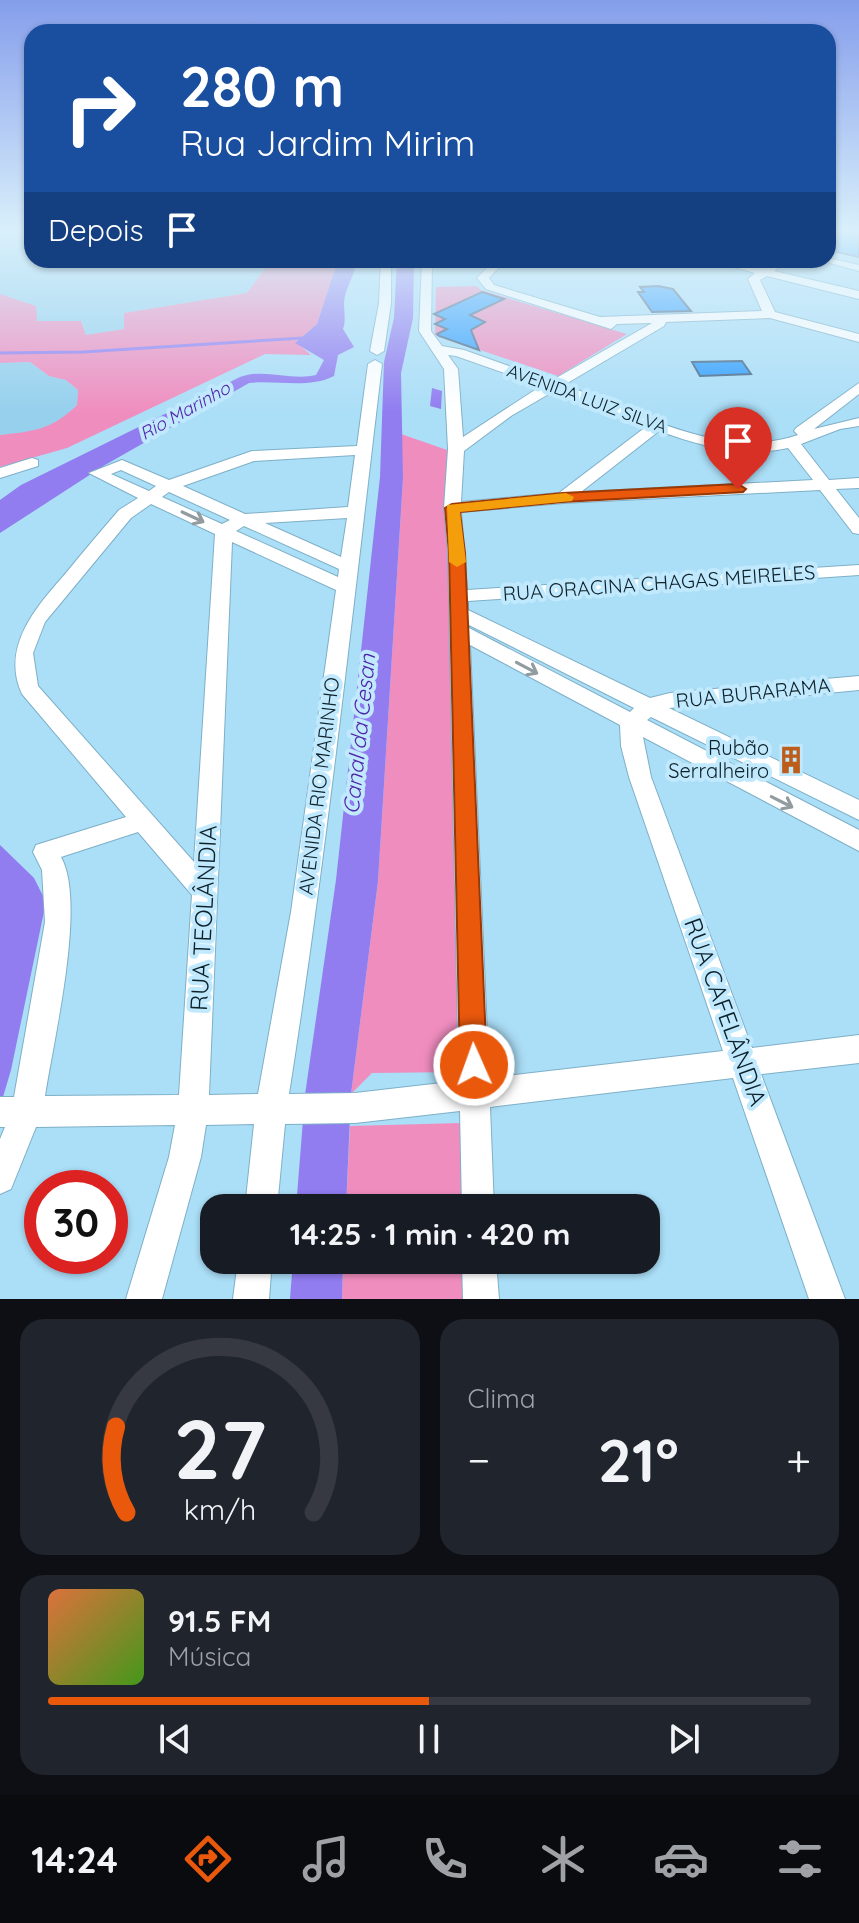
<!DOCTYPE html>
<html lang="pt">
<head>
<meta charset="utf-8">
<style>
  body { margin:0; font-family:Quicksand,sans-serif; background:#20242c; color:#f1f3f6; height:100vh; display:flex; flex-direction:column; font-size:30px; white-space:nowrap }
  * { box-sizing:border-box; margin:0 }
  p { font-size:26px; color:#9ea1a6 }
  .icon { flex:none; width:44px; height:44px; fill:none; stroke:currentColor; stroke-width:2; stroke-linecap:round; stroke-linejoin:round }
  .map { position:relative; height:1299px; overflow:hidden }
  .side { display:flex; flex-direction:column; gap:20px; padding:20px; background:#0d0f14; flex:1 }
  .side>* { flex:none }
  .guide { position:absolute; left:24px; top:24px; width:812px; height:244px; border-radius:24px; box-shadow:0 2px 6px #0004; background:#1a4fa0; color:#fff; overflow:hidden }
  .speed { position:absolute; left:24px; top:1170px; display:flex; gap:16px; font-size:40px; font-weight:700; text-align:center }
  .speed>* { display:grid; place-content:center; width:104px; height:104px; border-radius:50%; background:#171b24; box-shadow:0 2px 6px #0004; line-height:1 }
  .speed .limit { border:12px solid #d22; background:#fff; color:#111 }
  .pin { position:absolute; display:grid; place-items:center; width:68px; height:68px; color:#fff; margin:-82px -34px; border-radius:50% 50% 50% 0; rotate:-45deg; box-shadow:0 0 8px #0007 }
  .pin .icon { rotate:45deg }
  .me { position:absolute; width:88px; margin:-44px; rotate:358deg; stroke-linejoin:round; filter:drop-shadow(0 0 6px #0008) }
  .turn { display:flex; align-items:center; gap:28px; height:168px; padding:0 24px; font-size:36px }
  .turn .icon { width:104px; height:104px; stroke-width:2.5 }
  .turn b { display:block; font-size:56px; line-height:68px }
  .then { display:flex; align-items:center; height:76px; padding:0 24px; background:#0003; gap:16px; font-size:30px }
  .big { font-size:60px; font-weight:800; line-height:1.1 }
  .side .tile { flex:1; display:flex; flex-direction:column; justify-content:center; gap:12px; min-width:0; padding:0 28px; border-radius:24px; background:#20242c }
  .side .dial { align-items:center; gap:0 }
  .dial svg { height:208px; overflow:visible; fill:none; stroke:#363941; stroke-width:7; stroke-linecap:round; text-anchor:middle }
  .dial text { fill:#f1f3f6; stroke:none }
  .song { display:flex; align-items:center; gap:24px }
  .cover { width:96px; height:96px; border-radius:12px; background:linear-gradient(135deg,hsl(20 70% 55%),hsl(100 70% 35%)) }
  .played { height:8px; border-radius:4px; background:linear-gradient(90deg,#ea580c 50%,#363941 50%) }
  .keys { display:flex; justify-content:space-around; direction:ltr }
  .heat { display:flex; justify-content:space-between; align-items:center; font-size:44px; direction:ltr }
  .side .tiles { flex:1; display:grid; gap:20px; grid-template-columns:1fr 1fr }
  .tile:last-child { grid-column:span 2 }
  .trip { position:absolute; left:200px; top:1194px; width:460px; height:80px; border-radius:24px; background:#171b24; box-shadow:0 2px 6px #0004; font-weight:800; line-height:80px; text-align:center }
  .tab-bar { display:flex; height:128px; justify-content:space-around; align-items:center; background:#090b0e; color:#9ea1a6 }
  .tab-bar .icon { width:56px; height:56px }
  .tab-bar .current { color:#ea580c }
  .tab-bar b { font-size:36px; color:#f1f3f6 }
  .map>svg:first-child { display:block }
</style>
</head>
<body>
<div class="map">
<svg width="859" height="1299" viewBox="0 0 859 1299">
  <rect width="100%" height="100%" fill="#abdef7"/>
  <!-- built -->
  <g fill="#96d0ed">
    <polygon points="0,231 32,231 32,260 271,260 271,263 247,293 125,313 124,329 86,335 81,321 36,321 36,306 0,294"/>
    <polygon points="30,362 49,376 66,380 78,390 77,405 58,422 33,432 0,435 0,363"/>
  </g>
  <!-- green -->
  <g fill="#f08dbf">
    <path d="M271,260H338L317,324L296,342L311,355L265,354L67,448L0,467V435C35,431 51,430 77,405L78,390L66,380L49,376L30,362L0,363V294L36,306L37,321H81L86,335L124,329V313L247,293Z"/>
    <polygon points="476,286 481,290 627,334 558,376 435,335 436,287"/>
    <polygon points="401,434 450,451 460,1072 372,1073 351,1094 378,881 403,478"/>
    <polygon points="461,1123 462,1208 346,1208 350,1126"/>
    <polygon points="343,1260 463,1260 464,1299 342,1299"/>
  </g>
  <!-- water -->
  <g fill="#917cf0">
    <path d="M338,260H356C356,275 344,289 344,303C344,313 346,320 343,329L354,347L338,355L334,376C308,389 278,380 249,383L105,465L0,533V500L21,485L240,377C266,368 290,381 316,375L324,360L295,343L317,324Z"/>
    <polygon points="397,260 414,260 413,318 401,373 403,478 378,881 351,1094 346,1208 296,1208 305,1095 336,880 380,477 384,362 394,318"/>
    <polygon points="0,845 34,878 46,902 11,1070 0,1107"/>
    <polygon points="293,1260 343,1260 342,1299 290,1299"/>
  </g>
  <g fill="none" stroke-linecap="round" stroke-linejoin="round">
    <!-- stream -->
    <polyline stroke="#917cf0" stroke-width="3" points="0,353 83,352 303,338"/>
    <!-- canal -->
    <polygon fill="#917cf0" fill-rule="evenodd" points="432,388 442,391 441,409 430,406"/>
  </g>
  <!-- building -->
  <g fill="#34a0fe" stroke="#486887" stroke-width="2">
    <polygon points="843,232 859,235 859,257 828,250 828,241"/>
    <polygon points="658,286 673,289 691,311 652,312 638,292 644,292 640,287"/>
    <polygon points="482,292 504,299 470,315 485,322 471,330 479,350 439,336 437,334 447,329 435,324 445,319 434,314"/>
    <polygon points="742,361 751,374 700,376 692,362"/>
  </g>
  <g fill="none" stroke-linecap="round" stroke-linejoin="round">
    <defs>
      <g id="minor">
        <polygon points="828,231 838,231 828,237"/>
        <polygon points="828,258 859,265 859,271 819,260"/>
        <polygon points="381,260 391,260 391,303 384,351 377,355 370,351 379,303"/>
        <path d="M422,260H432L431,331L442,346L464,350L551,381L652,323L617,324L611,329L486,289L477,278L495,260H506L489,278L494,285L600,317L762,311L748,279L755,273L710,260H729L763,268L776,260H789L774,271L859,291V299L767,276L760,280L775,312L859,334V342L770,318L666,322L664,326L564,385C636,410 720,462 798,435L794,431L796,428L859,383V394L814,429L859,418V426L840,429L801,444L829,480L859,478V488L836,489L859,518V534L853,533L820,490L563,503L461,512L467,590L859,565V575L468,601V610L650,698L670,693L859,676V690L669,708L859,800V820L651,717L647,720L859,830V851L643,737L651,777L752,1048L859,1035V1063L761,1074L845,1299H809L733,1078L490,1107L494,1208H462L460,1111L355,1123L285,1124L277,1208H245L254,1124L206,1125L201,1157L162,1299H126L169,1157L175,1125L36,1127L11,1189L0,1194V1139L5,1127H0V1097H14L45,922L42,870L33,852L36,845L126,817L22,694C0,647 37,606 66,573C83,552 101,531 119,510L138,498L89,473L122,460L169,480L252,451L357,446L368,364L375,360L382,364C353,607 327,851 289,1094L355,1093L459,1081L448,553L444,508L448,449L444,369L419,331ZM448,355L456,356L541,386L463,437L458,369ZM554,391L647,426L559,493L461,502L464,451L511,416ZM659,431C701,446 744,458 788,448L813,480L581,492ZM355,455L348,507L245,514L183,486L254,461ZM121,470L156,486L149,491L111,474ZM169,492L230,520L222,524L162,497ZM151,504L215,534L194,862L38,686L33,653L45,622L131,518ZM347,518L341,557L265,523ZM244,526L339,569L338,577L236,531ZM232,542L336,590L291,912L258,1094L209,1095ZM469,625L634,708L630,712L469,628ZM470,645L620,725L621,746L629,777L723,1051L489,1078ZM138,832L192,895L179,1095L45,1096C53,1042 87,903 61,857Z"/>
        <polygon points="32,458 38,460 38,466 0,478 0,468"/>
        <polygon points="238,1260 272,1260 269,1299 233,1299"/>
        <polygon points="462,1260 496,1260 499,1299 463,1299"/>
      </g>
    </defs>
    <!-- minor casing -->
    <use href="#minor" stroke="#7eb0c7" stroke-width="2"/>
    <!-- minor -->
    <use href="#minor" fill="#fff" fill-rule="evenodd"/>
  </g>
  <!-- one-way arrows -->
  <defs><path id="oneway-shaft" d="M-6 0H5M1.5-3L5.5 0L1.5 3" fill="none" stroke-width="1.6" stroke-linecap="round" stroke-linejoin="round" transform="scale(2)"/></defs>
  <g stroke="#929b9f">
    <use href="#oneway-shaft" transform="translate(193 517) rotate(25)"/>
    <use href="#oneway-shaft" transform="translate(527 668) rotate(28)"/>
    <use href="#oneway-shaft" transform="translate(782 802) rotate(27)"/>
  </g>
  <!-- sky -->
  <linearGradient id="sky" x2="0" y2="1"><stop stop-color="#859eeb"/><stop offset="0.56" stop-color="#d9f0fb"/><stop offset="1" stop-color="#d9f0fb" stop-opacity="0"/></linearGradient>
  <rect width="859" height="413" fill="url(#sky)"/>
  <!-- route -->
  <polygon fill="#ea580c" stroke="#983908" stroke-width="2" points="738,484 746,489 743,492 563,502 460,512 465,553 487,1065 483,1074 474,1078 464,1074 460,1065 449,553 445,508 452,504 563,493"/>
  <!-- slow -->
  <polygon fill="#f59e0b" points="566,493 574,497 572,501 460,512 466,562 457,567 449,562 447,505"/>
  <!-- icons -->
  <defs>
    <symbol id="building-bare" viewBox="-9 -9 18 18"><path d="M-4-6H4V6H1V3H-1V6H-4ZM-2.5-4.3h1.7v1.8h-1.7ZM.8-4.3h1.7v1.8H.8ZM-2.5-1h1.7V.8h-1.7ZM.8-1h1.7V.8H.8Z" fill="#bd5d1b" stroke="#c1e9fd" stroke-width="2.5" paint-order="stroke"/></symbol>
  </defs>
  <g fill-rule="evenodd">
    <use href="#building-bare" x="771" y="740" width="40" height="40"/>
  </g>
  <g text-anchor="middle" stroke-width="8" stroke-linejoin="round" paint-order="stroke">
    <!-- far-street labels -->
    <g font-size="18" fill="#0d212a" stroke="#c1e9fd">
      <text transform="translate(587 399) rotate(20)" y="6">AVENIDA LUIZ SILVA</text>
    </g>
    <!-- far-water labels -->
    <g font-size="18" font-style="italic" fill="#5023ac" stroke="#c1e9fd">
      <text transform="translate(185 411) rotate(-29)" y="6">Rio Marinho</text>
    </g>
    <!-- street labels -->
    <g font-size="20" fill="#0d212a" stroke="#c1e9fd">
      <text transform="translate(659 583) rotate(-4)" y="7">RUA ORACINA CHAGAS MEIRELES</text>
      <text transform="translate(753 693) rotate(-6)" y="7">RUA BURARAMA</text>
      <text transform="translate(319 786) rotate(-83)" y="7">AVENIDA RIO MARINHO</text>
    </g>
    <!-- poi labels -->
    <g font-size="20" fill="#0d212a" stroke="#c1e9fd" text-anchor="end">
      <text x="769" y="755">Rubão<tspan x="769" dy="23">Serralheiro</tspan></text>
    </g>
    <!-- water labels -->
    <g font-size="22" font-style="italic" fill="#5023ac" stroke="#c1e9fd">
      <text transform="translate(359 734) rotate(-84)" y="8">Canal da Cesan</text>
    </g>
    <!-- near-street labels -->
    <g font-size="24" fill="#0d212a" stroke="#c1e9fd">
      <text transform="translate(204 918) rotate(-87)" y="8">RUA TEOLÂNDIA</text>
      <text transform="translate(725 1012) rotate(70)" y="8">RUA CAFELÂNDIA</text>
    </g>
  </g>
</svg>
<div class="speed"><div class="limit">30</div></div>
<div class="pin" style="left:738px;top:489px;background:#d93025"><svg class="icon" aria-label="arrive" viewBox="0 0 24 24"><path d="M6 21V4h12l-3 4 3 4H6"/></svg></div>
<svg class="me" style="left:474px;top:1065px" viewBox="-20 -20 40 40"><circle r="17" fill="#ea580c" stroke="#fff" stroke-width="3"/><path d="M0-11L8 9 0 5-8 9z" fill="#fff"/></svg>
<div class="trip">14:25 · 1 min · 420 m</div>
<div class="guide">
<div class="turn"><svg class="icon" aria-label="right" viewBox="0 0 24 24"><path d="M7 20v-9h11M14 6l5 5-5 5"/></svg><div><b>280 m</b>Rua Jardim Mirim</div></div>
<div class="then">Depois<svg class="icon" aria-label="arrive" viewBox="0 0 24 24"><path d="M6 21V4h12l-3 4 3 4H6"/></svg></div>
</div>
</div>
<section class="side">
<div class="tiles">
<div class="tile dial"><svg viewBox="0 0 100 80">
<path d="M14 69A42 42 0 1 1 86 69"/>
<path d="M14 69A42 42 0 0 1 10 36" stroke="#ea580c"/>
<text x="50" y="56" font-size="32" font-weight="700">27</text>
<text x="50" y="72" font-size="11">km/h</text>
</svg></div>
<div class="tile"><p>Clima</p>
<div class="heat"><a>−</a><b class="big">21°</b><a>+</a></div>
</div>
<div class="tile">
<div class="song"><i class="cover"></i><div><b>91.5 FM</b><p>Música</p></div></div>
<div class="played"></div>
<div class="keys"><svg class="icon" aria-label="previous" viewBox="0 0 24 24"><path d="M18 5L8 12l10 7zM5 5v14"/></svg><svg class="icon" aria-label="pause" viewBox="0 0 24 24"><path d="M8 5v14M16 5v14"/></svg><svg class="icon" aria-label="next" viewBox="0 0 24 24"><path d="M6 5l10 7-10 7zM19 5v14"/></svg></div>
</div>
</div>
</section>
<nav class="tab-bar">
<b>14:24</b>
<svg class="icon current" aria-label="directions" viewBox="0 0 24 24"><path d="M12 3l9 9-9 9-9-9zM9 14v-3h6M13 9l2 2-2 2"/></svg>
<svg class="icon" aria-label="music" viewBox="0 0 24 24"><path d="M9 18V5l10-2v13"/><circle cx="6" cy="18" r="3"/><circle cx="16" cy="16" r="3"/></svg>
<svg class="icon" aria-label="phone" viewBox="0 0 24 24"><path d="M5 4h4l2 5-3 2q2 4 5 5l2-3 5 2v4C11 20 4 13 5 4z"/></svg>
<svg class="icon" aria-label="climate" viewBox="0 0 24 24"><path d="M12 3v18M4 7l16 10M4 17L20 7"/></svg>
<svg class="icon" aria-label="car" viewBox="0 0 24 24"><path d="M5 17H2v-5l4-1 3-4h7l3 4 3 1v5h-3M9 17h6M6 11h13"/><circle cx="7" cy="17" r="2"/><circle cx="17" cy="17" r="2"/></svg>
<svg class="icon" aria-label="filters" viewBox="0 0 24 24"><path d="M4 7h16M4 17h16"/><circle cx="9" cy="7" r="2"/><circle cx="15" cy="17" r="2"/></svg>
</nav>
</body>
</html>
